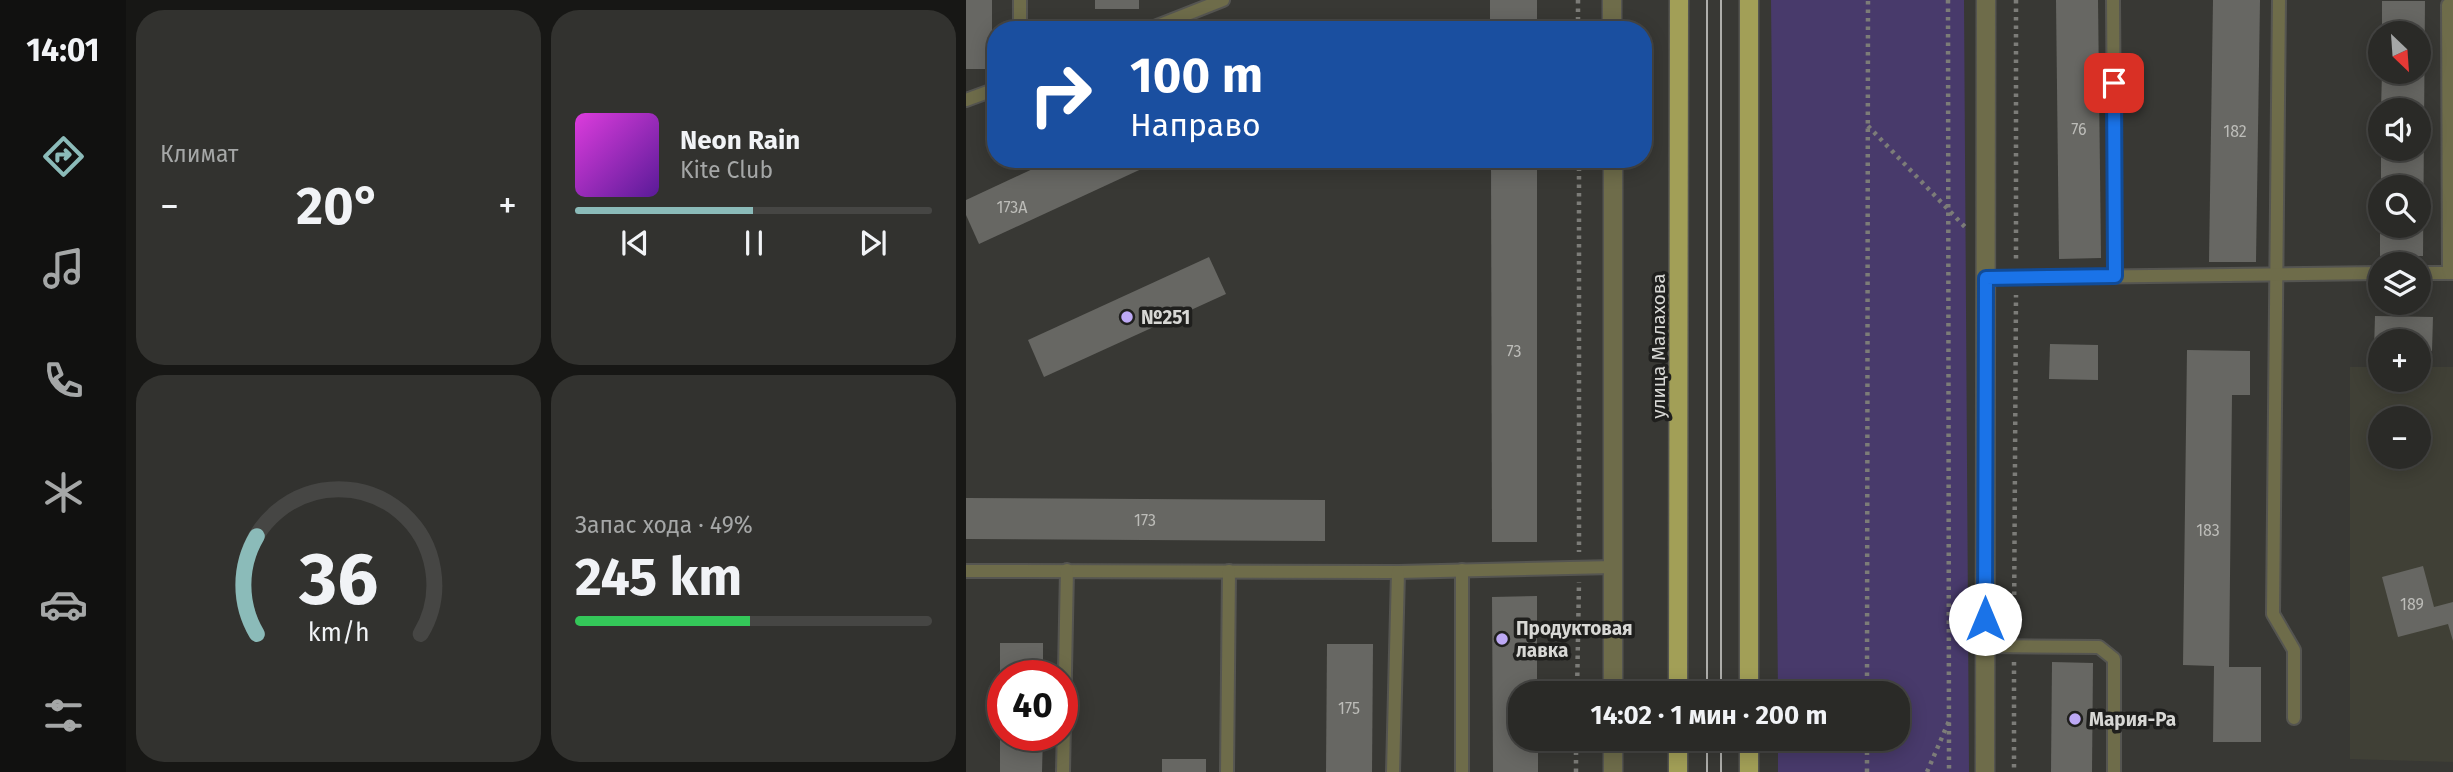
<!DOCTYPE html>
<html lang="ru">
<head>
<meta charset="utf-8">
<style>
  body { margin:0; font-family:"Fira Sans",sans-serif; background:#32322f; color:#f1f3f6; height:100vh; display:flex; flex-direction:column; font-size:26px; white-space:nowrap }
  * { box-sizing:border-box; margin:0 }
  p { font-size:23px; color:#a5a7a7 }
  .icon { flex:none; width:38px; height:38px; fill:none; stroke:currentColor; stroke-width:2; stroke-linecap:round; stroke-linejoin:round }
  .map { position:relative; flex:1; overflow:hidden }
  .side { display:flex; flex-direction:column; gap:10px; padding:10px; background:#171715; width:840px }
  .side>* { flex:none }
  .banner { position:absolute; left:21px; top:21px; width:665px; height:147px; border-radius:28px; box-shadow:0 4px 18px #0003,0 0 0 2px #464644; background:#1a4fa0; color:#fff; overflow:hidden }
  .needle { width:46px; rotate:155deg }
  .fabs { position:absolute; left:1402px; top:21px; display:grid; gap:14px }
  .fabs a { display:grid; place-items:center; width:63px; height:63px; border-radius:50%; background:#2a2a27; box-shadow:0 4px 18px #0003,0 0 0 2px #464644; font-size:35px }
  .speed { position:absolute; left:21px; top:660px; display:flex; gap:14px; font-size:35px; font-weight:700; text-align:center }
  .speed>* { display:grid; place-content:center; width:91px; height:91px; border-radius:50%; background:#2a2a27; box-shadow:0 4px 18px #0003,0 0 0 2px #464644; line-height:1 }
  .speed .limit { border:10px solid #d22; background:#fff; color:#111 }
  .pin { position:absolute; display:grid; place-items:center; width:60px; height:60px; color:#fff; margin:-30px; border-radius:14px; box-shadow:0 4px 10px #0006 }
  .me { position:absolute; width:77px; margin:-38px; rotate:0deg; stroke-linejoin:round; filter:drop-shadow(0 0 5px #0008) }
  .turn { display:flex; align-items:center; gap:24px; height:147px; padding:0 28px; font-size:32px }
  .turn .icon { width:91px; height:91px; stroke-width:2.5 }
  .turn b { display:block; font-size:49px; line-height:60px }
  .big { font-size:52px; font-weight:700; line-height:1.1 }
  .side .widget { flex:1; display:flex; flex-direction:column; justify-content:center; gap:10px; min-width:0; padding:0 24px; border-radius:28px; background:#32322f }
  .side .dial { align-items:center; gap:0 }
  .dial svg { height:182px; overflow:visible; fill:none; stroke:#464644; stroke-width:7; stroke-linecap:round; text-anchor:middle }
  .dial text { fill:#f1f3f6; stroke:none }
  .song { display:flex; align-items:center; gap:21px }
  .cover { width:84px; height:84px; border-radius:10px; background:linear-gradient(135deg,hsl(300 70% 55%),hsl(270 70% 35%)) }
  .played { height:7px; border-radius:4px; background:linear-gradient(90deg,#8bbbb9 50%,#464644 50%) }
  .keys { display:flex; justify-content:space-around; direction:ltr }
  .heat { display:flex; justify-content:space-between; align-items:center; font-size:38px; direction:ltr }
  .charge { height:10px; border-radius:5px; background:linear-gradient(90deg,#34c759 49%,#464644 0) }
  .side .tiles { flex:1; display:grid; gap:10px; grid-template-columns:repeat(2,1fr) }
  .trip { position:absolute; left:542px; top:681px; width:402px; height:70px; border-radius:28px; background:#2a2a27; box-shadow:0 4px 18px #0003,0 0 0 2px #464644; font-weight:700; line-height:70px; text-align:center }
  main { display:flex; flex:1; min-height:0 }
  .dock { display:flex; flex-direction:column; width:126px; justify-content:space-around; align-items:center; background:#111110; color:#a5a7a7 }
  .dock .icon { width:49px; height:49px }
  .dock .on { color:#8bbbb9 }
  .dock b { font-size:32px; color:#f1f3f6 }
  .map>svg:first-child { display:block }
</style>
</head>
<body>
<main>
<nav class="dock">
<b>14:01</b>
<svg class="icon on" aria-label="directions" viewBox="0 0 24 24"><path d="M12 3l9 9-9 9-9-9zM9 14v-3h6M13 9l2 2-2 2"/></svg>
<svg class="icon" aria-label="music" viewBox="0 0 24 24"><path d="M9 18V5l10-2v13"/><circle cx="6" cy="18" r="3"/><circle cx="16" cy="16" r="3"/></svg>
<svg class="icon" aria-label="phone" viewBox="0 0 24 24"><path d="M5 4h4l2 5-3 2q2 4 5 5l2-3 5 2v4C11 20 4 13 5 4z"/></svg>
<svg class="icon" aria-label="climate" viewBox="0 0 24 24"><path d="M12 3v18M4 7l16 10M4 17L20 7"/></svg>
<svg class="icon" aria-label="car" viewBox="0 0 24 24"><path d="M5 17H2v-5l4-1 3-4h7l3 4 3 1v5h-3M9 17h6M6 11h13"/><circle cx="7" cy="17" r="2"/><circle cx="17" cy="17" r="2"/></svg>
<svg class="icon" aria-label="filters" viewBox="0 0 24 24"><path d="M4 7h16M4 17h16"/><circle cx="9" cy="7" r="2"/><circle cx="15" cy="17" r="2"/></svg>
</nav>
<section class="side">
<div class="tiles">
<div class="widget"><p>Климат</p>
<div class="heat"><a>−</a><b class="big">20°</b><a>+</a></div>
</div>
<div class="widget">
<div class="song"><i class="cover"></i><div><b>Neon Rain</b><p>Kite Club</p></div></div>
<div class="played"></div>
<div class="keys"><svg class="icon" aria-label="previous" viewBox="0 0 24 24"><path d="M18 5L8 12l10 7zM5 5v14"/></svg><svg class="icon" aria-label="pause" viewBox="0 0 24 24"><path d="M8 5v14M16 5v14"/></svg><svg class="icon" aria-label="next" viewBox="0 0 24 24"><path d="M6 5l10 7-10 7zM19 5v14"/></svg></div>
</div>
<div class="widget dial"><svg viewBox="0 0 100 80">
<path d="M14 69A42 42 0 1 1 86 69"/>
<path d="M14 69A42 42 0 0 1 14 26" stroke="#8bbbb9"/>
<text x="50" y="56" font-size="32" font-weight="700">36</text>
<text x="50" y="72" font-size="11">km/h</text>
</svg></div>
<div class="widget"><p>Запас хода · 49%</p><b class="big">245 km</b><div class="charge"></div></div>
</div>
</section>
<div class="map">
<svg width="1487" height="772" viewBox="0 0 1487 772">
  <rect width="100%" height="100%" fill="#383834"/>
  <!-- built -->
  <path fill="#404036" fill-rule="evenodd" d="M1384,367H1414V380H1452L1453,367H1487V762L1384,759ZM1414,418H1452V457H1414Z"/>
  <!-- green -->
  <polygon fill="#483a6b" points="805,0 998,0 1003,772 812,772 812,739 933,738 933,693 812,693"/>
  <!-- building -->
  <g fill="#676763">
    <rect x="0" y="0" width="26" height="69"/>
    <rect x="129" y="0" width="44" height="9"/>
    <rect x="524" y="0" width="47" height="30"/>
    <polygon points="1090,0 1132,0 1135,258 1093,259"/>
    <polygon points="1247,0 1294,0 1290,262 1243,262"/>
    <polygon points="1416,1 1459,1 1457,256 1414,256 1414,226 1452,226 1452,187 1415,187 1415,149 1452,149 1452,110 1415,110 1416,72 1452,72 1452,33 1416,33"/>
    <polygon points="88,159 197,159 13,244 0,215 0,200"/>
    <polygon points="525,159 571,159 571,542 526,542"/>
    <polygon points="243,257 260,294 78,377 62,340"/>
    <polygon points="1409,316 1467,317 1466,351 1452,350 1452,341 1414,341 1414,350 1408,350"/>
    <polygon points="1084,344 1132,345 1132,380 1083,379"/>
    <polygon points="1221,350 1284,351 1284,395 1266,395 1263,667 1295,667 1295,742 1247,742 1248,666 1217,665"/>
    <polygon points="0,498 359,500 359,541 0,539"/>
    <polygon points="1457,566 1468,607 1487,602 1487,641 1482,624 1432,637 1416,577"/>
    <polygon points="571,596 571,693 555,693 555,738 572,738 572,772 527,772 526,597"/>
    <polygon points="34,643 77,643 77,676 37,676 37,735 77,735 76,772 34,772"/>
    <polygon points="361,644 407,644 406,772 360,772"/>
    <polygon points="1086,662 1127,663 1126,772 1085,772"/>
    <rect x="196" y="759" width="44" height="13"/>
  </g>
  <g fill="none" stroke-linecap="round" stroke-linejoin="round">
    <defs>
      <g id="service">
        <polyline points="1147,0 1149,276"/>
        <polyline points="1313,0 1307,614 1328,650 1328,718"/>
        <polyline points="54,30 54,0"/>
        <polyline points="181,30 257,0"/>
        <polyline points="0,100 30,89"/>
        <polyline points="1452,273 1487,273"/>
        <polyline points="1483,273 1482,5 1487,2"/>
        <polyline points="1020,278 1414,273"/>
        <polyline points="0,571 432,572 648,567"/>
        <polyline points="1019,646 1133,647 1148,659 1148,772"/>
        <polyline points="97,772 101,570"/>
        <polyline points="261,772 263,571"/>
        <polyline points="427,772 432,572"/>
        <polyline points="496,772 496,570"/>
      </g>
      <g id="tertiary">
        <polyline points="646,0 646,30"/>
        <polyline points="647,159 647,693"/>
        <polyline points="647,772 647,738"/>
        <polyline points="1019,772 1020,0"/>
      </g>
      <g id="primary">
        <polyline points="712,693 713,0"/>
        <polyline points="783,693 783,0"/>
        <polyline points="712,772 712,738"/>
        <polyline points="783,772 783,738"/>
      </g>
    </defs>
    <!-- service casing -->
    <use href="#service" stroke="#555551" stroke-width="16"/>
    <!-- tertiary casing -->
    <use href="#tertiary" stroke="#555551" stroke-width="21"/>
    <!-- primary casing -->
    <use href="#primary" stroke="#555551" stroke-width="21"/>
    <!-- path -->
    <g stroke="#7c7c78" stroke-width="4.5" stroke-dasharray="3.5 5" stroke-linecap="butt">
      <polyline points="612,0 612,30"/>
      <polyline points="982,0 983,772"/>
      <polyline points="1050,0 1050,262"/>
      <polyline points="902,126 1000,228"/>
      <polyline points="613,159 613,552"/>
      <polyline points="1048,629 1050,295"/>
      <polyline points="1048,662 1048,772"/>
      <polyline points="611,693 613,582"/>
      <polyline points="901,693 902,0"/>
      <polyline points="610,772 610,738"/>
      <polyline points="901,772 901,738"/>
      <polyline points="961,772 983,721"/>
    </g>
    <!-- service -->
    <use href="#service" stroke="#6e6c4a" stroke-width="12"/>
    <!-- tertiary -->
    <use href="#tertiary" stroke="#6e6c4a" stroke-width="18"/>
    <!-- primary -->
    <use href="#primary" stroke="#a29f57" stroke-width="18"/>
    <!-- tram -->
    <g stroke="#aeaeab" stroke-width="2">
      <polyline points="741,693 741,0"/>
      <polyline points="755,693 755,0"/>
      <polyline points="741,772 741,738"/>
      <polyline points="755,772 755,738"/>
    </g>
  </g>
  <g fill="none" stroke-linecap="round" stroke-linejoin="round">
    <defs>
      <polyline id="route" points="1019,619 1020,278 1149,276 1148,83"/>
    </defs>
    <!-- route casing -->
    <use href="#route" stroke="#114b97" stroke-width="18"/>
    <!-- route -->
    <use href="#route" stroke="#1a73e8" stroke-width="12"/>
  </g>
  <!-- markers -->
  <g fill="#bda9f5" stroke="#1f1f1d" stroke-width="2.5">
    <circle cx="161" cy="317" r="7"/>
    <circle cx="536" cy="639" r="7"/>
    <circle cx="1109" cy="719" r="7"/>
  </g>
  <g text-anchor="middle" stroke-width="7" stroke-linejoin="round" paint-order="stroke">
    <!-- number labels -->
    <g font-size="16" fill="#bcbcb8">
      <text x="1113" y="135">76</text>
      <text x="1269" y="137">182</text>
      <text x="46" y="213">173А</text>
      <text x="548" y="357">73</text>
      <text x="179" y="526">173</text>
      <text x="1242" y="536">183</text>
      <text x="1446" y="610">189</text>
      <text x="383" y="714">175</text>
    </g>
    <!-- poi labels -->
    <g font-size="19" font-weight="bold" fill="#d8d8d5" stroke="#1f1f1d" text-anchor="start">
      <text x="175" y="324">№251</text>
      <text x="550" y="635">Продуктовая<tspan x="550" dy="22">лавка</tspan></text>
      <text x="1123" y="726">Мария-Ра</text>
    </g>
    <!-- street labels -->
    <g font-size="19" fill="#d8d8d5" stroke="#1f1f1d">
      <text transform="translate(692 346) rotate(-90)" y="7">улица Малахова</text>
    </g>
  </g>
</svg>
<div class="fabs">
<a><svg class="needle" viewBox="-14 -14 28 28"><path d="M0-13l5 13h-10z" fill="#e53935"/><path d="M0 13l5-13h-10z" fill="#a5a7a7"/></svg></a>
<a><svg class="icon" aria-label="sound" viewBox="0 0 24 24"><path d="M4 9h4l5-4v14l-5-4H4zM17 9q2 3 0 6"/></svg></a>
<a><svg class="icon" aria-label="search" viewBox="0 0 24 24"><circle cx="10" cy="10" r="6"/><path d="M15 15l6 6"/></svg></a>
<a><svg class="icon" aria-label="layers" viewBox="0 0 24 24"><path d="M12 4l9 5-9 5-9-5zM3 14l9 5 9-5"/></svg></a>
<a>+</a>
<a>−</a>
</div>
<div class="speed"><div class="limit">40</div></div>
<div class="pin" style="left:1148px;top:83px;background:#d93025"><svg class="icon" aria-label="arrive" viewBox="0 0 24 24"><path d="M6 21V4h12l-3 4 3 4H6"/></svg></div>
<svg class="me" style="left:1019px;top:619px" viewBox="-20 -20 40 40"><circle r="19" fill="#fff"/><path d="M0-13L10 11 0 6-10 11z" fill="#1a73e8"/></svg>
<div class="trip">14:02 · 1 мин · 200 m</div>
<div class="banner">
<div class="turn"><svg class="icon" aria-label="right" viewBox="0 0 24 24"><path d="M7 20v-9h11M14 6l5 5-5 5"/></svg><div><b>100 m</b>Направо</div></div>
</div>
</div>
</main>
</body>
</html>
